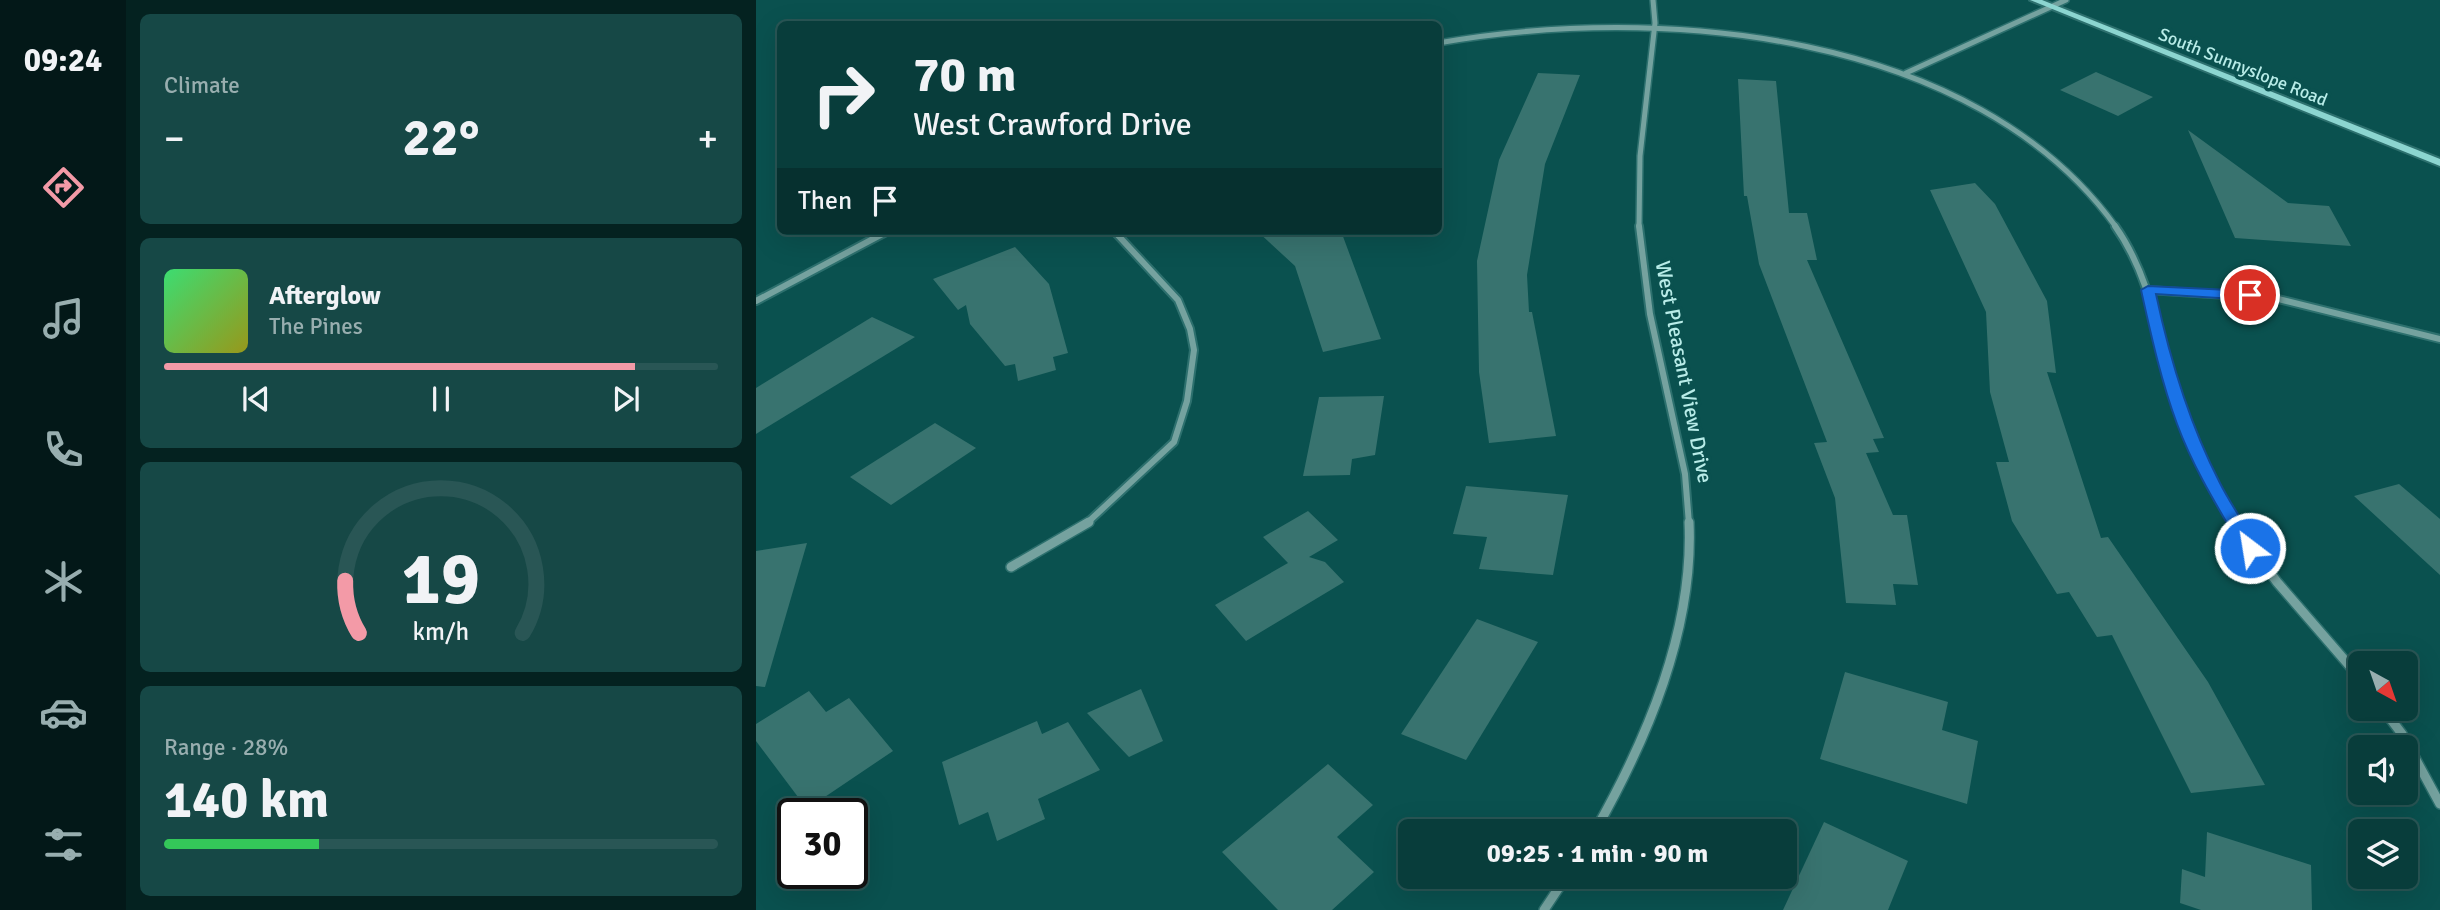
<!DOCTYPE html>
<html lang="en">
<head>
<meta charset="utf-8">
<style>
  body { margin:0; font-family:Signika,sans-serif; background:#164846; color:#f1f3f6; height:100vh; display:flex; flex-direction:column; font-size:26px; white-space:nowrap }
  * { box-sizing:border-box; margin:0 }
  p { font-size:23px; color:#98aeaf }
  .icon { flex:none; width:38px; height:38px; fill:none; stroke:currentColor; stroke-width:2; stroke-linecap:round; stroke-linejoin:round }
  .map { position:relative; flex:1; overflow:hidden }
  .side { display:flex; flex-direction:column; gap:14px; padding:14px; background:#042220; width:630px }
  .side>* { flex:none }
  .banner { position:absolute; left:21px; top:21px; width:665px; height:214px; border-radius:10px; box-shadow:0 7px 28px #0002,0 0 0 2px #295655; background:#083d3b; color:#f1f3f6; overflow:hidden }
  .needle { width:46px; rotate:140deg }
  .buttons { position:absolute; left:1592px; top:651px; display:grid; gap:14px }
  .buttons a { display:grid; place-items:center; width:70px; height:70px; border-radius:10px; background:#083d3b; box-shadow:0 7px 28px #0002,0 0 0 2px #295655; font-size:35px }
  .speed { position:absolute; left:21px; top:798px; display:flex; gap:14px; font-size:35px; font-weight:700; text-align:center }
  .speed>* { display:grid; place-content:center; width:91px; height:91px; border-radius:50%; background:#083d3b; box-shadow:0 7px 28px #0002,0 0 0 2px #295655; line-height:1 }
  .speed .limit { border:4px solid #111; border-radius:10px; background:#fff; color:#111 }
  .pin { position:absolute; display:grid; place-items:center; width:60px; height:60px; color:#fff; margin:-30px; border:4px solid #fff; border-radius:50%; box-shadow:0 2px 7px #0007 }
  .me { position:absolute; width:77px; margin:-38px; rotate:329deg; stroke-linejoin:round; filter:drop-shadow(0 0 5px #0008) }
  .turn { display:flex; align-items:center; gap:24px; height:147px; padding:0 21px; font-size:32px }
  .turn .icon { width:91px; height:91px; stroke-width:2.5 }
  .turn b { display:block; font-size:49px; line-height:60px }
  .then { display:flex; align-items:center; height:66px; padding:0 21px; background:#0003; gap:14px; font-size:26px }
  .big { font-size:52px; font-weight:700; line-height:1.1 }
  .side .widget { flex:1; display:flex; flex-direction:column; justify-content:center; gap:10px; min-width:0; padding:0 24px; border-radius:10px; background:#164846 }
  .side .dial { align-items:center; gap:0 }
  .dial svg { height:182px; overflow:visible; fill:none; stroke:#295655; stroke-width:7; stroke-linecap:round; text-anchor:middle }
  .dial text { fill:#f1f3f6; stroke:none }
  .song { display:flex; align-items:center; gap:21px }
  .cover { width:84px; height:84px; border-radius:10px; background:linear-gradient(135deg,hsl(140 70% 55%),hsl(60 70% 35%)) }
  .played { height:7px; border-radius:4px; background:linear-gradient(90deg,#f39aa7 85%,#295655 85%) }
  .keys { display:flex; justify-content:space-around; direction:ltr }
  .heat { display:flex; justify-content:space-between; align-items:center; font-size:38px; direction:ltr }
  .charge { height:10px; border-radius:5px; background:linear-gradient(90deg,#34c759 28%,#295655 0) }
  .trip { position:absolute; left:642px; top:819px; width:399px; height:70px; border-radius:10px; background:#083d3b; box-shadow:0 7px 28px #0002,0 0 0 2px #295655; font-weight:700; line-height:70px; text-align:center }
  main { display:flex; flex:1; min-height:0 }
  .menu { display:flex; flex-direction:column; width:126px; justify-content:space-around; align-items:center; background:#031818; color:#98aeaf }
  .menu .icon { width:49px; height:49px }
  .menu .selected { color:#f39aa7 }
  .menu b { font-size:32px; color:#f1f3f6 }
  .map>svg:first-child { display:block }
</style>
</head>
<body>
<main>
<nav class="menu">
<b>09:24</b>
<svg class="icon selected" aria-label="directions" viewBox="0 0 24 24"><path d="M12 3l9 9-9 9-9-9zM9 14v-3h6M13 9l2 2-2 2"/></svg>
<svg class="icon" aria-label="music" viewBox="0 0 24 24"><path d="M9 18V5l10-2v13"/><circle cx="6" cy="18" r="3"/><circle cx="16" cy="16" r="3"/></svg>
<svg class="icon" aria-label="phone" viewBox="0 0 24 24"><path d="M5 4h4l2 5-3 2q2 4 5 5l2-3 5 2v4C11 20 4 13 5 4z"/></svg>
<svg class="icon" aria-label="climate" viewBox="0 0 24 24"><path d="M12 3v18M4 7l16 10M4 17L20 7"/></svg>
<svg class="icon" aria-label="car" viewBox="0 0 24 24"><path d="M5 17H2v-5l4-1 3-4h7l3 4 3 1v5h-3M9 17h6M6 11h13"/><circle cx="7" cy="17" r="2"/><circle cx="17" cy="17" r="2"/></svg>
<svg class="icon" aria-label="filters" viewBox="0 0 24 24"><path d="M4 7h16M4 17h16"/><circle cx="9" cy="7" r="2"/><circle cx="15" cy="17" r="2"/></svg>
</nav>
<section class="side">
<div class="widget"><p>Climate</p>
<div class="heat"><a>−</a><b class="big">22°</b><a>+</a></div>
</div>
<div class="widget">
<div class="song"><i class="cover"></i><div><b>Afterglow</b><p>The Pines</p></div></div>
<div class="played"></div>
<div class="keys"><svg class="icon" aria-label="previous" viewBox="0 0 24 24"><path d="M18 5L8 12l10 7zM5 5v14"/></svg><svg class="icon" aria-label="pause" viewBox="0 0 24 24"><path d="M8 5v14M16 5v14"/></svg><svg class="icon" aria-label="next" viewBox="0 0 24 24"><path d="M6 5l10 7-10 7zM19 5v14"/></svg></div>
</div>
<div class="widget dial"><svg viewBox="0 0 100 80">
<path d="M14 69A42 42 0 1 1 86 69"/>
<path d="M14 69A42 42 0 0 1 8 46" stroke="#f39aa7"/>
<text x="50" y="56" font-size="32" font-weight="700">19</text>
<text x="50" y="72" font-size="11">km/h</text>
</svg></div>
<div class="widget"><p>Range · 28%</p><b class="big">140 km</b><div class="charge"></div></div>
</section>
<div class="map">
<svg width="1684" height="910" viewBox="0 0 1684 910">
  <rect width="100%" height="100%" fill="#0a514f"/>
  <!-- building -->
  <g fill="#38736f">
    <polygon points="1340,72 1397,97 1362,116 1304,90"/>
    <polygon points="782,73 824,75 789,164 771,275 773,312 776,312 800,436 733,443 723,372 721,261 743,160"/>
    <polygon points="982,79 1020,81 1033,213 1051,213 1061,260 1051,260 1128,438 1117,439 1123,452 1110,453 1137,515 1151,515 1162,585 1137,584 1140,605 1090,603 1079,498 1058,443 1071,442 1003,264 991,196 988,196"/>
    <polygon points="1432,130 1532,203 1573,206 1595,246 1479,238"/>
    <polygon points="1219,183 1239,204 1291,301 1300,373 1291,372 1345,538 1352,537 1452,682 1509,785 1435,793 1356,635 1341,637 1313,592 1301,594 1256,521 1240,462 1253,462 1234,392 1230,312 1174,190"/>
    <polygon points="501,231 585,231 625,339 567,352 539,266"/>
    <polygon points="259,247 293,284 312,353 297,357 300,370 262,381 259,364 249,366 214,324 210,305 202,310 177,279"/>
    <polygon points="116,317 159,337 0,434 0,388"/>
    <polygon points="628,396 619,455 596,459 594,475 547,476 563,397"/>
    <polygon points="179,423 220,448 135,505 94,477"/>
    <polygon points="1643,484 1684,519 1684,575 1598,496"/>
    <polygon points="710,486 812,495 797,575 723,569 731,537 697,534"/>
    <polygon points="552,511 582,540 553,557 569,562 588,582 490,641 459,605 532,563 507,537"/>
    <polygon points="51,543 9,687 0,686 0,551"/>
    <polygon points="721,619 782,642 710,760 645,734"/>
    <polygon points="1089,672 1192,702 1186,730 1222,741 1211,804 1064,759"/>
    <polygon points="385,689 407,741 373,757 331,713"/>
    <polygon points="53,691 70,712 93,698 137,751 51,809 0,741 0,724"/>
    <polygon points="281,721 286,734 312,722 344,770 282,799 289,819 241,841 232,812 203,825 186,762"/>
    <polygon points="572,764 617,805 581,837 618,872 576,910 522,910 466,852"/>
    <polygon points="1068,822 1152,861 1132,910 1027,910"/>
    <polygon points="1451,832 1555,865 1556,910 1445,910 1424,903 1426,869 1449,877"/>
  </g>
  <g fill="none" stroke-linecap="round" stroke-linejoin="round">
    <defs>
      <g id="street-far2">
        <path d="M682,43C902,4 1218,30 1360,227"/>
        <polyline points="1150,73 1310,0"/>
        <polyline points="883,227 884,156 899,23 897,0"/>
      </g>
      <g id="street-far1">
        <polyline points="883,226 894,314 929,474 933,524"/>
        <path d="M1359,226C1396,278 1403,342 1421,402C1434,445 1454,486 1478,524"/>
        <polyline points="1392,290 1518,298 1684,339"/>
        <polyline points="0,301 132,231"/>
        <polyline points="330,524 418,442 431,401 438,350 434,329 422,300 358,231"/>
      </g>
      <g id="street">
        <polyline points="1477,522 1521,582 1605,679"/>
        <polyline points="255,567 333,522"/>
        <polyline points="1627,709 1646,734 1684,804"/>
        <path d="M839,831C891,739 938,630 933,522"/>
        <polyline points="788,910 810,877"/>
      </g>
      <polygon id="secondary" points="1274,0 1286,0 1684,159 1684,166"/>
    </defs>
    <!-- street-far2 casing -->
    <use href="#street-far2" stroke="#2d706e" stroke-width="8"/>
    <!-- street-far1 casing -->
    <use href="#street-far1" stroke="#2d706e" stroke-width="10"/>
    <!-- street casing -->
    <use href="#street" stroke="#2d706e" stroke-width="12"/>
    <!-- secondary casing -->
    <use href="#secondary" stroke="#2d706e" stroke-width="4"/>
    <!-- street-far2 -->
    <use href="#street-far2" stroke="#75a29f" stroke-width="5"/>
    <!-- street-far1 -->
    <use href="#street-far1" stroke="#75a29f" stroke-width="6"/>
    <!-- street -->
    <use href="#street" stroke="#75a29f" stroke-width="9"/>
    <!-- secondary -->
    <use href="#secondary" fill="#8cd5d0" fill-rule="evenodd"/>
  </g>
  <!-- route -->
  <path fill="#1a73e8" stroke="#114b97" stroke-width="2" d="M1392,286L1494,291L1501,295L1494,300L1400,294C1414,360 1433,423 1464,483C1475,505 1490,526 1503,548L1500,552H1488C1464,511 1438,470 1421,424C1405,381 1395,335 1385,290Z"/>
  <g text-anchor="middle" stroke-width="7" stroke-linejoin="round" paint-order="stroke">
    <!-- far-street labels -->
    <g font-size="18" fill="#b8ece8" stroke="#0a514f">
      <text transform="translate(1487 67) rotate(22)" y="6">South Sunnyslope Road</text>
    </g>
    <!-- street labels -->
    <g font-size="21" fill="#b8ece8" stroke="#0a514f">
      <text transform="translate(928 372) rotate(79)" y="7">West Pleasant View Drive</text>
    </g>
  </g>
</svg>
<div class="buttons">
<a><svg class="needle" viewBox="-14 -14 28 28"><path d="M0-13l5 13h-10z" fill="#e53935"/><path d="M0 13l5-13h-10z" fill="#98aeaf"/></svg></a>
<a><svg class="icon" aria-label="sound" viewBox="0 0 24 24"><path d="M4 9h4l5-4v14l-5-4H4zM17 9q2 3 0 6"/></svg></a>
<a><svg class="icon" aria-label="layers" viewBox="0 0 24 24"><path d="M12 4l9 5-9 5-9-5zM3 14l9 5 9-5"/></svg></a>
</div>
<div class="speed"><div class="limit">30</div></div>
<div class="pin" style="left:1494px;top:295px;background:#d93025"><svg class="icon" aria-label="arrive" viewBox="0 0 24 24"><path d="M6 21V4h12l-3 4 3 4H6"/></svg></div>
<svg class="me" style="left:1494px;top:548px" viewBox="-20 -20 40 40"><circle r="17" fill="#1a73e8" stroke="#fff" stroke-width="3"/><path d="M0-11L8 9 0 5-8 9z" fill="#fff"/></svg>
<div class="trip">09:25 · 1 min · 90 m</div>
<div class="banner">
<div class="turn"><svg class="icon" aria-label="right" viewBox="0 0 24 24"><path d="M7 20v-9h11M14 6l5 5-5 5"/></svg><div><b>70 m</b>West Crawford Drive</div></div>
<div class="then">Then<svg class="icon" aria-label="arrive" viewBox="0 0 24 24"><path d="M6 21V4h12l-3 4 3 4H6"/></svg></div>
</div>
</div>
</main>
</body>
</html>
